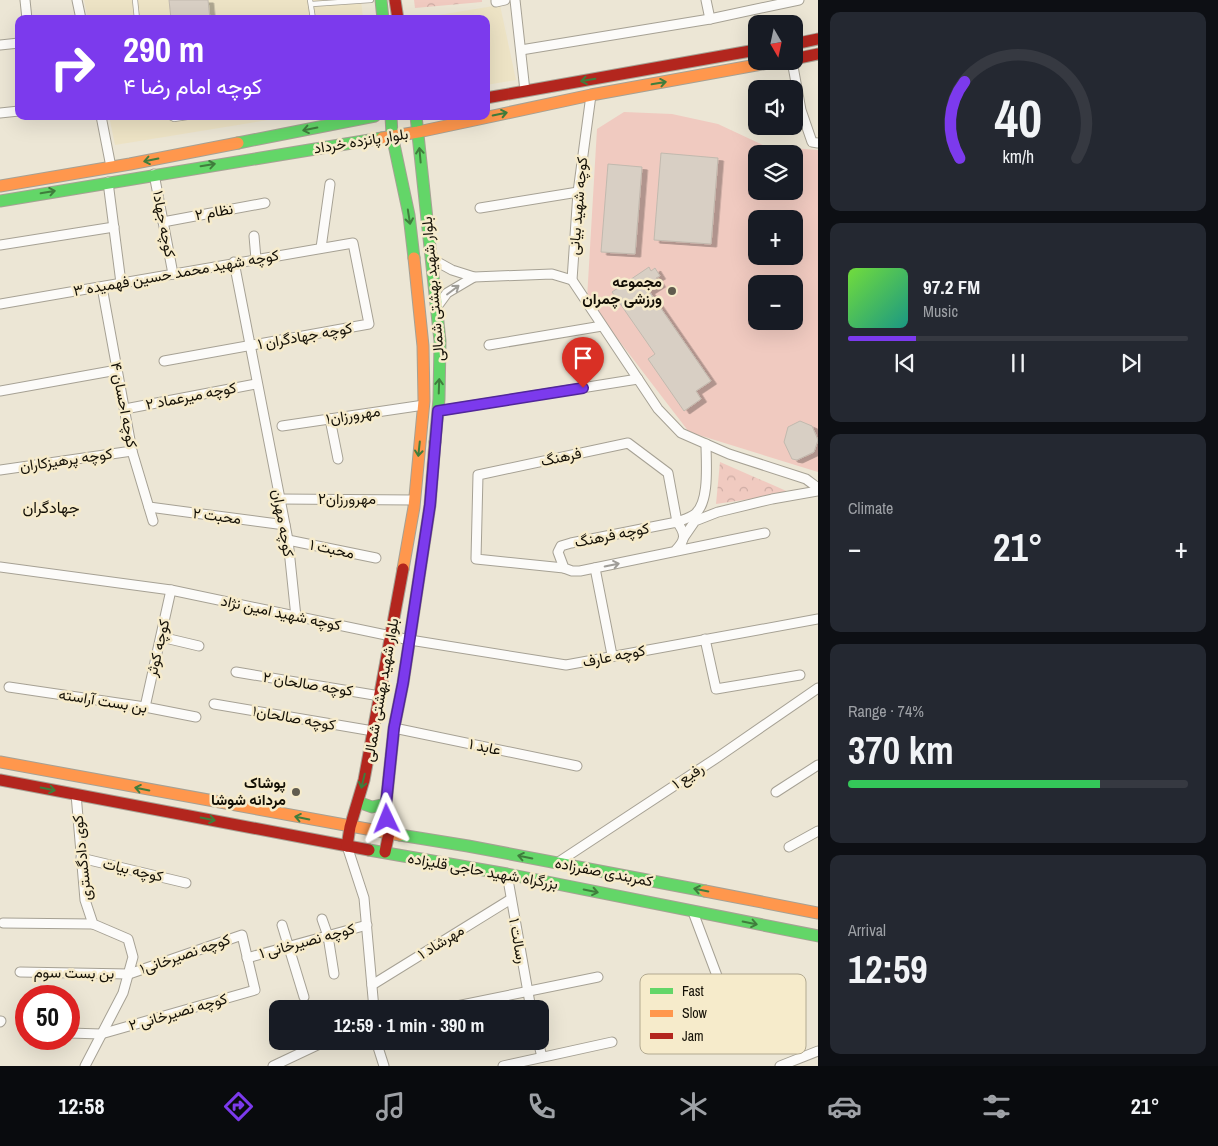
<!DOCTYPE html>
<html lang="en">
<head>
<meta charset="utf-8">
<style>
  body { margin:0; font-family:"Archivo Narrow",Vazirmatn,sans-serif; background:#242831; color:#f1f3f6; height:100vh; display:flex; flex-direction:column; font-size:19px; white-space:nowrap }
  * { box-sizing:border-box; margin:0 }
  p { font-size:16px; color:#9ea1a6 }
  .icon { flex:none; width:28px; height:28px; fill:none; stroke:currentColor; stroke-width:2; stroke-linecap:round; stroke-linejoin:round }
  .map { position:relative; flex:1; overflow:hidden }
  .panel { display:flex; flex-direction:column; gap:12px; padding:12px; background:#0d0f14; width:400px }
  .panel>* { flex:none }
  .guide { position:absolute; left:15px; top:15px; width:475px; height:105px; border-radius:10px; box-shadow:0 5px 20px #0002; background:#7c3aed; color:#fff; overflow:hidden }
  .needle { width:32px; rotate:171deg }
  .controls { position:absolute; left:748px; top:15px; display:grid; gap:10px }
  .controls a { display:grid; place-items:center; width:55px; height:55px; border-radius:10px; background:#171b24; box-shadow:0 5px 20px #0002; font-size:25px }
  .speed { position:absolute; left:15px; top:985px; display:flex; gap:10px; font-size:25px; font-weight:700; text-align:center }
  .speed>* { display:grid; place-content:center; width:65px; height:65px; border-radius:50%; background:#171b24; box-shadow:0 5px 20px #0002; line-height:1 }
  .speed .limit { border:8px solid #d22; background:#fff; color:#111 }
  .pin { position:absolute; display:grid; place-items:center; width:42px; height:42px; color:#fff; margin:-51px -21px; border-radius:50% 50% 50% 0; rotate:-45deg; box-shadow:0 0 5px #0007 }
  .pin .icon { rotate:45deg }
  .me { position:absolute; width:55px; margin:-28px; rotate:358deg; stroke-linejoin:round; filter:drop-shadow(0 0 4px #0008) }
  .turn { display:flex; align-items:center; gap:18px; height:105px; padding:0 25px; font-size:22px }
  .turn .icon { width:65px; height:65px; stroke-width:2.5 }
  .turn b { display:block; font-size:35px; line-height:42px }
  .big { font-size:38px; font-weight:700; line-height:1.1 }
  .panel .tile { flex:1; display:flex; flex-direction:column; justify-content:center; gap:8px; min-width:0; padding:0 18px; border-radius:10px; background:#242831 }
  .panel .dial { align-items:center; gap:0 }
  .dial svg { height:130px; overflow:visible; fill:none; stroke:#363941; stroke-width:7; stroke-linecap:round; text-anchor:middle }
  .dial text { fill:#f1f3f6; stroke:none }
  .song { display:flex; align-items:center; gap:15px }
  .cover { width:60px; height:60px; border-radius:8px; background:linear-gradient(135deg,hsl(100 70% 55%),hsl(170 70% 35%)) }
  .played { height:5px; border-radius:2px; background:linear-gradient(90deg,#7c3aed 20%,#363941 20%) }
  .keys { display:flex; justify-content:space-around; direction:ltr }
  .heat { display:flex; justify-content:space-between; align-items:center; font-size:28px; direction:ltr }
  .charge { height:8px; border-radius:4px; background:linear-gradient(90deg,#34c759 74%,#363941 0) }
  .trip { position:absolute; left:269px; top:1000px; width:280px; height:50px; border-radius:10px; background:#171b24; box-shadow:0 5px 20px #0002; font-weight:700; line-height:50px; text-align:center }
  .menu { display:flex; height:80px; justify-content:space-around; align-items:center; background:#090b0e; color:#9ea1a6 }
  .menu .icon { width:35px; height:35px }
  .menu .current { color:#7c3aed }
  .menu b { font-size:22px; color:#f1f3f6 }
  main { display:flex; flex:1; min-height:0 }
  .map>svg:first-child { display:block }
</style>
</head>
<body>
<main>
<div class="map">
<svg width="818" height="1066" viewBox="0 0 818 1066">
  <defs>
    <pattern id="park-crowns" width="20" height="18" patternUnits="userSpaceOnUse" patternTransform="scale(1.25)"><rect width="20" height="18" fill="#f0cac0"/><path d="M2 6a3 3 0 1 1 6 0M12 15a3 3 0 1 1 6 0" fill="none" stroke="#cdaca4"/></pattern>
    <filter id="shadow"><feDropShadow dx="5.5" dy="3" stdDeviation="0" flood-color="#0004"/></filter>
  </defs>
  <rect width="100%" height="100%" fill="#ece6d5"/>
  <!-- built -->
  <g fill="#ede3c5">
    <polygon points="84,0 361,0 363,19 88,19"/>
    <polygon points="500,5 516,80 486,85 486,19 414,19"/>
    <polygon points="109,116 293,116 115,145"/>
  </g>
  <!-- park -->
  <g fill="url(#park-crowns)">
    <polygon points="414,0 482,0 482,2 415,8"/>
    <polygon points="720,462 791,493 716,504"/>
  </g>
  <!-- pitch -->
  <path fill="#f0cac0" fill-rule="evenodd" d="M624,112L672,114L718,124L765,146L818,150V472L689,432L587,299L597,129ZM756,154H794V191H756ZM756,219H794V256H756ZM756,284H794V321H756Z"/>
  <!-- building -->
  <g fill="#d8cfc4" stroke="#c1b9ae" filter="url(#shadow)">
    <polygon points="169,0 208,0 210,19 171,19"/>
    <polygon points="661,153 718,158 711,244 654,240"/>
    <polygon points="608,164 642,167 635,254 601,252"/>
    <polygon points="649,267 651,271 655,268 660,276 656,278 660,284 649,291 711,381 696,391 701,399 684,411 648,359 655,354 612,292"/>
    <polygon points="800,421 812,426 818,440 814,452 797,460 792,459 784,442 788,427"/>
  </g>
  <g fill="none" stroke-linecap="round" stroke-linejoin="round">
    <defs>
      <g id="lane">
        <polyline points="135,0 137,19"/>
        <polyline points="310,0 313,19"/>
        <polyline points="312,4 371,0"/>
        <polyline points="168,116 174,119 194,116"/>
      </g>
      <g id="street">
        <polyline points="25,0 27,19"/>
        <polyline points="77,0 81,19"/>
        <polyline points="496,0 496,2 505,0"/>
        <polyline points="515,0 525,91"/>
        <polyline points="706,0 710,19"/>
        <polyline points="0,45 19,43"/>
        <polyline points="521,50 710,19 799,0"/>
        <polyline points="792,61 801,110 812,142 818,143"/>
        <polyline points="591,95 578,192 572,280 658,409 681,433 729,454 806,479 818,488"/>
        <polyline points="0,113 19,111"/>
        <polyline points="101,116 111,167"/>
        <polyline points="154,174 173,274"/>
        <polyline points="108,182 121,283"/>
        <polyline points="480,208 578,192"/>
        <polyline points="163,222 265,203"/>
        <polyline points="254,236 256,259"/>
        <polyline points="0,245 114,227"/>
        <polyline points="321,248 330,184"/>
        <polyline points="432,259 452,270 474,277 552,274 572,280"/>
        <polyline points="234,262 288,540 296,617"/>
        <polyline points="102,287 132,451 153,521"/>
        <polyline points="0,304 353,243 369,324 164,361"/>
        <polyline points="436,308 447,293 474,277"/>
        <polyline points="489,345 602,326"/>
        <polyline points="0,391 117,370"/>
        <polyline points="125,409 256,384"/>
        <polyline points="438,411 638,379"/>
        <polyline points="330,419 338,459"/>
        <polyline points="282,426 424,405"/>
        <polyline points="0,470 132,451"/>
        <polyline points="279,499 414,500"/>
        <polyline points="149,507 285,525"/>
        <polyline points="684,537 695,521 718,512 772,499 818,491"/>
        <polyline points="288,540 376,558"/>
        <path d="M675,551C686,540 686,534 677,522L571,543L561,546L558,552L564,568L572,571H580L765,533"/>
        <polyline points="0,567 171,590 410,640 566,665 818,619"/>
        <path d="M564,568L476,559L478,475L628,443L668,473L677,522C682,520 690,518 695,514C710,502 706,462 706,444"/>
        <polyline points="595,568 612,655"/>
        <polyline points="161,637 199,646"/>
        <polyline points="705,639 716,689 800,675"/>
        <polyline points="236,672 380,696"/>
        <polyline points="9,687 145,707 196,717"/>
        <polyline points="214,704 373,731"/>
        <polyline points="145,707 171,590"/>
        <polyline points="394,728 577,766"/>
        <polyline points="776,792 818,765"/>
        <polyline points="76,794 85,900 93,924 128,939 133,957 123,993 85,1066"/>
        <polyline points="347,846 364,898 374,1009"/>
        <polyline points="789,847 818,831"/>
        <polyline points="81,858 186,883"/>
        <polyline points="557,863 718,757 818,688"/>
        <polyline points="507,874 531,1009"/>
        <polyline points="693,912 731,1013 797,991"/>
        <polyline points="322,919 328,936 334,974"/>
        <polyline points="3,923 93,924"/>
        <polyline points="282,925 304,997"/>
        <polyline points="247,958 367,925"/>
        <polyline points="20,972 129,974 242,935 255,990 101,1034 69,1033"/>
        <polyline points="372,985 511,899"/>
        <polyline points="442,1009 598,977"/>
        <polyline points="0,1022 1,1021"/>
        <polyline points="376,1041 384,1066"/>
        <polyline points="538,1041 542,1057"/>
        <polyline points="273,1066 326,1041"/>
        <polyline points="503,1066 612,1042"/>
        <polyline points="780,1066 818,1051"/>
      </g>
      <g id="fast">
        <polyline points="381,0 383,19"/>
        <polyline points="391,116 392,135 409,215 414,258"/>
        <polyline points="416,116 440,341 439,399 435,442"/>
        <polyline points="238,143 375,116"/>
        <polyline points="0,201 382,138"/>
        <polyline points="358,802 372,807 386,804"/>
        <polyline points="400,835 468,846 705,891"/>
        <polyline points="369,850 507,874 818,936"/>
      </g>
      <g id="slow">
        <polyline points="382,138 418,132 591,95 779,61"/>
        <polyline points="0,186 130,164 238,143"/>
        <polyline points="403,569 414,507 424,401 423,346 414,258"/>
        <polyline points="0,762 400,835"/>
        <polyline points="705,891 818,913"/>
      </g>
      <g id="jam">
        <polyline points="395,0 398,19"/>
        <polyline points="794,44 818,39"/>
        <polyline points="794,59 818,54"/>
        <polyline points="486,98 756,50"/>
        <polyline points="0,780 369,850"/>
        <polyline points="347,846 350,827 364,780 403,569"/>
        <polyline points="385,852 389,833 386,804 394,728 403,683 430,505 435,442"/>
      </g>
    </defs>
    <!-- lane casing -->
    <use href="#lane" stroke="#a6a194" stroke-width="6"/>
    <!-- street casing -->
    <use href="#street" stroke="#a6a194" stroke-width="11"/>
    <!-- fast casing -->
    <use href="#fast" stroke="#a6a194" stroke-width="13"/>
    <!-- slow casing -->
    <use href="#slow" stroke="#a6a194" stroke-width="13"/>
    <!-- jam casing -->
    <use href="#jam" stroke="#a6a194" stroke-width="13"/>
    <!-- lane -->
    <use href="#lane" stroke="#fcfbf9" stroke-width="4.5"/>
    <!-- street -->
    <use href="#street" stroke="#fcfbf9" stroke-width="9"/>
    <!-- fast -->
    <use href="#fast" stroke="#63d668" stroke-width="11"/>
    <!-- slow -->
    <use href="#slow" stroke="#ff974d" stroke-width="11"/>
    <!-- jam -->
    <use href="#jam" stroke="#b3261e" stroke-width="11"/>
  </g>
  <!-- one-way arrows -->
  <defs><path id="oneway-shaft" d="M-6 0H5M1.5-3L5.5 0L1.5 3" fill="none" stroke-width="1.6" stroke-linecap="round" stroke-linejoin="round" transform="scale(1.25)"/></defs>
  <g stroke="#3f7d3c">
    <use href="#oneway-shaft" transform="translate(588 80) rotate(170)"/>
    <use href="#oneway-shaft" transform="translate(659 83) rotate(-10)"/>
    <use href="#oneway-shaft" transform="translate(500 114) rotate(-12)"/>
    <use href="#oneway-shaft" transform="translate(310 129) rotate(169)"/>
    <use href="#oneway-shaft" transform="translate(420 155) rotate(-95)"/>
    <use href="#oneway-shaft" transform="translate(151 160) rotate(169)"/>
    <use href="#oneway-shaft" transform="translate(208 165) rotate(-9)"/>
    <use href="#oneway-shaft" transform="translate(48 192) rotate(-10)"/>
    <use href="#oneway-shaft" transform="translate(409 217) rotate(81)"/>
    <use href="#oneway-shaft" transform="translate(439 386) rotate(-88)"/>
    <use href="#oneway-shaft" transform="translate(419 449) rotate(96)"/>
    <use href="#oneway-shaft" transform="translate(363 781) rotate(104)"/>
    <use href="#oneway-shaft" transform="translate(48 789) rotate(11)"/>
    <use href="#oneway-shaft" transform="translate(142 789) rotate(-169)"/>
    <use href="#oneway-shaft" transform="translate(302 818) rotate(-169)"/>
    <use href="#oneway-shaft" transform="translate(208 819) rotate(11)"/>
    <use href="#oneway-shaft" transform="translate(525 857) rotate(-169)"/>
    <use href="#oneway-shaft" transform="translate(701 890) rotate(-169)"/>
    <use href="#oneway-shaft" transform="translate(591 891) rotate(12)"/>
    <use href="#oneway-shaft" transform="translate(750 923) rotate(11)"/>
  </g>
  <g stroke="#9f9d98">
    <use href="#oneway-shaft" transform="translate(453 290) rotate(-37)"/>
    <use href="#oneway-shaft" transform="translate(612 565) rotate(-12)"/>
  </g>
  <g fill="none" stroke-linecap="round" stroke-linejoin="round">
    <defs>
      <polyline id="route" points="387,819 386,804 394,728 403,683 430,505 438,411 583,388"/>
    </defs>
    <!-- route casing -->
    <use href="#route" stroke="#51269a" stroke-width="12"/>
    <!-- route -->
    <use href="#route" stroke="#7c3aed" stroke-width="9"/>
  </g>
  <!-- markers -->
  <g fill="#605b4e" stroke="#f6ebcb" stroke-width="2">
    <circle cx="672" cy="291" r="5"/>
    <circle cx="296" cy="792" r="5"/>
  </g>
  <g text-anchor="middle" stroke-width="5" stroke-linejoin="round" paint-order="stroke">
    <!-- street labels -->
    <g font-size="15" fill="#141006" stroke="#f6ebcb">
      <text transform="translate(361 141) rotate(-9)" y="5">بلوار پانزده خرداد</text>
      <text transform="translate(578 206) rotate(-85)" y="5">کوچه شهید بیانی</text>
      <text transform="translate(214 212) rotate(-10)" y="5">نظام ۲</text>
      <text transform="translate(164 224) rotate(79)" y="5">کوچه جهاد۱</text>
      <text transform="translate(176 273) rotate(-10)" y="5">کوچه شهید محمد حسین فهمیده ۳</text>
      <text transform="translate(433 289) rotate(-95)" y="5">بلوار شهید بهشتی شمالی</text>
      <text transform="translate(305 336) rotate(-10)" y="5">کوچه جهادگران ۱</text>
      <text transform="translate(191 396) rotate(-11)" y="5">کوچه میرعماد ۲</text>
      <text transform="translate(124 405) rotate(79)" y="5">کوچه احسان ۴</text>
      <text transform="translate(353 415) rotate(-9)" y="5">مهرورزان۱</text>
      <text transform="translate(561 457) rotate(-12)" y="5">فرهنگ</text>
      <text transform="translate(66 460) rotate(-8)" y="5">کوچه پرهیزکاران</text>
      <text x="347" y="504">مهرورزان۲</text>
      <text transform="translate(217 516) rotate(7)" y="5">محبت ۲</text>
      <text transform="translate(283 523) rotate(80)" y="5">کوچه مهران</text>
      <text transform="translate(612 535) rotate(-11)" y="5">کوچه فرهنگ</text>
      <text transform="translate(332 549) rotate(12)" y="5">محبت ۱</text>
      <text transform="translate(281 613) rotate(12)" y="5">کوچه شهید امین نژاد</text>
      <text transform="translate(158 648) rotate(-77)" y="5">کوچه کوثر</text>
      <text transform="translate(614 656) rotate(-11)" y="5">کوچه عارف</text>
      <text transform="translate(308 684) rotate(9)" y="5">کوچه صالحان ۲</text>
      <text transform="translate(381 690) rotate(-80)" y="5">بلوار شهید بهشتی شمالی</text>
      <text transform="translate(103 701) rotate(9)" y="5">بن بست آراسته</text>
      <text transform="translate(294 718) rotate(10)" y="5">کوچه صالحان۱</text>
      <text transform="translate(485 747) rotate(12)" y="5">عابد ۱</text>
      <text transform="translate(688 776) rotate(-33)" y="5">رفیع ۱</text>
      <text transform="translate(82 858) rotate(-96)" y="5">کوی دادگستری</text>
      <text transform="translate(133 870) rotate(13)" y="5">کوچه بیات</text>
      <text transform="translate(483 871) rotate(10)" y="5">بزرگراه شهید حاجی قلیزاده</text>
      <text transform="translate(604 872) rotate(11)" y="5">کمربندی صفرزاده</text>
      <text transform="translate(307 941) rotate(-15)" y="5">کوچه نصیرخانی ۱</text>
      <text transform="translate(518 941) rotate(80)" y="5">رسالت ۱</text>
      <text transform="translate(441 942) rotate(-32)" y="5">مهرشاد ۱</text>
      <text transform="translate(185 954) rotate(-19)" y="5">کوچه نصیرخانی۱</text>
      <text transform="translate(74 973) rotate(1)" y="5">بن بست سوم</text>
      <text transform="translate(178 1012) rotate(-16)" y="5">کوچه نصیرخانی ۲</text>
    </g>
    <!-- poi labels -->
    <g font-size="15" font-weight="bold" fill="#141006" stroke="#f6ebcb" text-anchor="end">
      <text x="662" y="287">مجموعه<tspan x="662" dy="17">ورزشی چمران</tspan></text>
      <text x="286" y="788">پوشاک<tspan x="286" dy="17">مردانه شوشا</tspan></text>
    </g>
    <!-- neighbourhood labels -->
    <g font-size="16" fill="#141006" stroke="#f6ebcb">
      <text x="51" y="513">جهادگران</text>
    </g>
  </g>
  <!-- legend -->
  <rect x="640" y="974" width="166" height="80" rx="8" fill="#f6ebcb" stroke="#b2a990" stroke-width="1"/>
  <rect x="650" y="988" width="23" height="6" fill="#63d668"/>
  <rect x="650" y="1010" width="23" height="7" fill="#ff974d"/>
  <rect x="650" y="1033" width="23" height="6" fill="#b3261e"/>
  <g font-size="14" fill="#141006">
    <text x="682" y="996">Fast</text>
    <text x="682" y="1018">Slow</text>
    <text x="682" y="1041">Jam</text>
  </g>
</svg>
<div class="controls">
<a><svg class="needle" viewBox="-14 -14 28 28"><path d="M0-13l5 13h-10z" fill="#e53935"/><path d="M0 13l5-13h-10z" fill="#9ea1a6"/></svg></a>
<a><svg class="icon" aria-label="sound" viewBox="0 0 24 24"><path d="M4 9h4l5-4v14l-5-4H4zM17 9q2 3 0 6"/></svg></a>
<a><svg class="icon" aria-label="layers" viewBox="0 0 24 24"><path d="M12 4l9 5-9 5-9-5zM3 14l9 5 9-5"/></svg></a>
<a>+</a>
<a>−</a>
</div>
<div class="speed"><div class="limit">50</div></div>
<div class="pin" style="left:583px;top:388px;background:#d93025"><svg class="icon" aria-label="arrive" viewBox="0 0 24 24"><path d="M6 21V4h12l-3 4 3 4H6"/></svg></div>
<svg class="me" style="left:387px;top:819px" viewBox="-20 -20 40 40"><path d="M0-17L14 15 0 8-14 15z" fill="#7c3aed" stroke="#fff" stroke-width="4"/></svg>
<div class="trip">12:59 · 1 min · 390 m</div>
<div class="guide">
<div class="turn"><svg class="icon" aria-label="right" viewBox="0 0 24 24"><path d="M7 20v-9h11M14 6l5 5-5 5"/></svg><div><b>290 m</b>کوچه امام رضا ۴</div></div>
</div>
</div>
<section class="panel">
<div class="tile dial"><svg viewBox="0 0 100 80">
<path d="M14 69A42 42 0 1 1 86 69"/>
<path d="M14 69A42 42 0 0 1 17 22" stroke="#7c3aed"/>
<text x="50" y="56" font-size="32" font-weight="700">40</text>
<text x="50" y="72" font-size="11">km/h</text>
</svg></div>
<div class="tile">
<div class="song"><i class="cover"></i><div><b>97.2 FM</b><p>Music</p></div></div>
<div class="played"></div>
<div class="keys"><svg class="icon" aria-label="previous" viewBox="0 0 24 24"><path d="M18 5L8 12l10 7zM5 5v14"/></svg><svg class="icon" aria-label="pause" viewBox="0 0 24 24"><path d="M8 5v14M16 5v14"/></svg><svg class="icon" aria-label="next" viewBox="0 0 24 24"><path d="M6 5l10 7-10 7zM19 5v14"/></svg></div>
</div>
<div class="tile"><p>Climate</p>
<div class="heat"><a>−</a><b class="big">21°</b><a>+</a></div>
</div>
<div class="tile"><p>Range · 74%</p><b class="big">370 km</b><div class="charge"></div></div>
<div class="tile"><p>Arrival</p><b class="big">12:59</b></div>
</section>
</main>
<nav class="menu">
<b>12:58</b>
<svg class="icon current" aria-label="directions" viewBox="0 0 24 24"><path d="M12 3l9 9-9 9-9-9zM9 14v-3h6M13 9l2 2-2 2"/></svg>
<svg class="icon" aria-label="music" viewBox="0 0 24 24"><path d="M9 18V5l10-2v13"/><circle cx="6" cy="18" r="3"/><circle cx="16" cy="16" r="3"/></svg>
<svg class="icon" aria-label="phone" viewBox="0 0 24 24"><path d="M5 4h4l2 5-3 2q2 4 5 5l2-3 5 2v4C11 20 4 13 5 4z"/></svg>
<svg class="icon" aria-label="climate" viewBox="0 0 24 24"><path d="M12 3v18M4 7l16 10M4 17L20 7"/></svg>
<svg class="icon" aria-label="car" viewBox="0 0 24 24"><path d="M5 17H2v-5l4-1 3-4h7l3 4 3 1v5h-3M9 17h6M6 11h13"/><circle cx="7" cy="17" r="2"/><circle cx="17" cy="17" r="2"/></svg>
<svg class="icon" aria-label="filters" viewBox="0 0 24 24"><path d="M4 7h16M4 17h16"/><circle cx="9" cy="7" r="2"/><circle cx="15" cy="17" r="2"/></svg>
<b>21°</b>
</nav>
</body>
</html>
